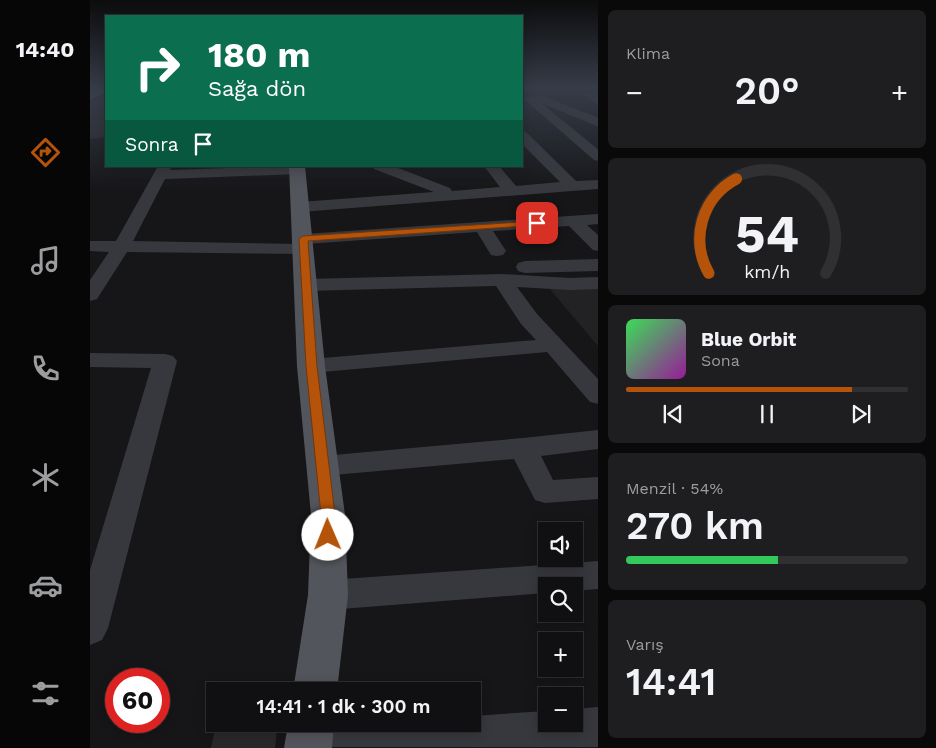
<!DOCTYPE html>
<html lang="tr">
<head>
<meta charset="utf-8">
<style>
  body { margin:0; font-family:"Work Sans",sans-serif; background:#1e1e20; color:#f1f3f6; height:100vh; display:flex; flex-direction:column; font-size:19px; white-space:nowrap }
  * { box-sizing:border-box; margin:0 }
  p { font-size:16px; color:#9c9d9f }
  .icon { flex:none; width:28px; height:28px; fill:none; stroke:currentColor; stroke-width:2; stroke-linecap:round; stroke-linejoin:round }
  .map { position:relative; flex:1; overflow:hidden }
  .panel { display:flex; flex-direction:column; gap:10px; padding:10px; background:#09090a; width:338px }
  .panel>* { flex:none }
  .top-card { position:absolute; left:15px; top:15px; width:418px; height:152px; border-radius:0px; box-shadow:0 2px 12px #0003,0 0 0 1px #303032; background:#0b6e4f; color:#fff; overflow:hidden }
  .buttons { position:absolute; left:448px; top:522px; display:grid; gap:10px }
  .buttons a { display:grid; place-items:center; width:45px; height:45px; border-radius:0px; background:#101012; box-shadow:0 2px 12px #0003,0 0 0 1px #303032; font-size:25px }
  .speed { position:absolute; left:15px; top:668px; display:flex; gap:10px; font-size:25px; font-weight:700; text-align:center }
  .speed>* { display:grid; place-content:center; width:65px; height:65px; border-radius:50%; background:#101012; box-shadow:0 2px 12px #0003,0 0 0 1px #303032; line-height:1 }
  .speed .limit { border:8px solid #d22; background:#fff; color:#111 }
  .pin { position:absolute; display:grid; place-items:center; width:42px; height:42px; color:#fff; margin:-21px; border-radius:10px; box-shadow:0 2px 8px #0006 }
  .me { position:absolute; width:55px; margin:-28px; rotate:359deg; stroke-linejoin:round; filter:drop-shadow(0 0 4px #0008) }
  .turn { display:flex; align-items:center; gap:18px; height:105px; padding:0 20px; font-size:22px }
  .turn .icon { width:65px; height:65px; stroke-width:2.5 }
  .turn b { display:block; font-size:35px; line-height:42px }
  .then { display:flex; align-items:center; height:48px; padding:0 20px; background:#0003; gap:10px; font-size:19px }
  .big { font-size:38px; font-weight:600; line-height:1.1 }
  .panel .tile { flex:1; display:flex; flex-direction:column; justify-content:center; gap:8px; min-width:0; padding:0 18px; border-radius:8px; background:#1e1e20 }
  .panel .dial { align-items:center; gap:0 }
  .dial svg { height:130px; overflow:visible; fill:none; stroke:#303032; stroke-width:7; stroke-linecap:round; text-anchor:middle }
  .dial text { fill:#f1f3f6; stroke:none }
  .song { display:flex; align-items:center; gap:15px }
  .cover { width:60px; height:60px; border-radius:8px; background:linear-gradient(135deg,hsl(130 70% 55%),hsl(300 70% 35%)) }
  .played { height:5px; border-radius:2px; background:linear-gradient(90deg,#b45309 80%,#303032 80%) }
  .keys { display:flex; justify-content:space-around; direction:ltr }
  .heat { display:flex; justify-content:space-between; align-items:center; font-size:28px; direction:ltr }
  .charge { height:8px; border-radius:4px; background:linear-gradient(90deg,#34c759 54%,#303032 0) }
  .trip { position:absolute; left:116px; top:682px; width:275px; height:50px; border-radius:0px; background:#101012; box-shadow:0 2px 12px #0003,0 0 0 1px #303032; font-weight:600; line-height:50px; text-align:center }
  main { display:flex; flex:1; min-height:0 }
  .tabs { display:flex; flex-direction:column; width:90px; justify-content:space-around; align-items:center; background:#060607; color:#9c9d9f }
  .tabs .icon { width:35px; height:35px }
  .tabs .on { color:#b45309 }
  .tabs b { font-size:22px; color:#f1f3f6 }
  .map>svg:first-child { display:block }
</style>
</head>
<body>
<main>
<nav class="tabs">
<b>14:40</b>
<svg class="icon on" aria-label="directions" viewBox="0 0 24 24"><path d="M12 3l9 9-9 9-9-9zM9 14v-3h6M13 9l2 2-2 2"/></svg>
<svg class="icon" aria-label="music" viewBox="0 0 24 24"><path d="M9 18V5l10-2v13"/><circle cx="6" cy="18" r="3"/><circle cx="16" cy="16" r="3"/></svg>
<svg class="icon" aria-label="phone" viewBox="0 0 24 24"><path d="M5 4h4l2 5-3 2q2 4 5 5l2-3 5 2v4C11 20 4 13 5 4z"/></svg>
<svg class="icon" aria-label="climate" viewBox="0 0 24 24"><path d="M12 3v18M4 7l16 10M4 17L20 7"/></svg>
<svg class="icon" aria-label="car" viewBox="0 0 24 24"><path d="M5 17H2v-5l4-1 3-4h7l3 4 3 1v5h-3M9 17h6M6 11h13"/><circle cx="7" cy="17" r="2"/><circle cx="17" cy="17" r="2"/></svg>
<svg class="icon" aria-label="filters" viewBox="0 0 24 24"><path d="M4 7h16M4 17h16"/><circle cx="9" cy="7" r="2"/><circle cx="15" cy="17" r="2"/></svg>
</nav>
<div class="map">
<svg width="509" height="748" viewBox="0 0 509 748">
  <rect width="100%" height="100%" fill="#161618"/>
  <!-- built -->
  <polygon fill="#222225" points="508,287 508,346 459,288"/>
  <!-- building -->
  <g fill="#29292c">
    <polygon points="16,95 16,137 0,139 0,102"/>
    <polygon points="126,725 187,728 185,748 121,748"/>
  </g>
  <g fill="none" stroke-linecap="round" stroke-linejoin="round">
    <!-- minor -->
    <g fill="#37383d" fill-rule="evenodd">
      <polygon points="0,87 16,87 16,92 0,93"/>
      <polygon points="509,91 509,105 493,95 495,93"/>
      <polygon points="450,95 509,118 509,127 451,103 509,150 509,161 504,160 434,99 436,97 445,97"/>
      <polygon points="431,131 436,132 486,181 509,180 509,189 210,212 204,210 202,207 204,204 210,202 344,192 284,169 282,166 303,166 360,188 362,191 410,187 394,166 409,166 426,186 470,182 431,143"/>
      <polygon points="68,166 82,166 80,170 192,166 210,166 215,170 213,173 208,174 75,179 43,241 210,244 204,239 207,235 213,234 509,214 509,224 497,225 509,236 509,251 503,250 479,226 403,231 416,251 413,255 407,256 401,255 387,232 216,244 220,245 223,249 220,253 214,254 37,252 7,299 0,301 0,280 19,252 0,251 0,241 26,241"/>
      <polygon points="509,259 509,271 435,273 428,271 426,267 428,263 435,261"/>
      <polygon points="412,274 480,278 509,277 509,289 480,290 427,287 447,314 509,380 509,404 500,402 457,352 221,373 213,371 209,366 213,361 221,359 446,340 431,324 406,286 216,291 209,289 206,285 209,281 216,279"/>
      <polygon points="0,353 75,354 83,356 87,361 18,628 12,640 0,645 0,570 61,368 0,367"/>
      <polygon points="509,430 509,449 451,456 463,480 509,477 509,499 455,503 445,500 424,459 232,476 222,473 218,466 222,459 232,456 433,438"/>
      <polygon points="509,561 509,589 484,591 484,586 456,586 456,593 238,610 226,606 221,595 226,584 238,580"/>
      <polygon points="509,707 509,747 198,747 204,733 218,727 261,724 382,724 382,716 456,711 456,724 484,724 484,709"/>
    </g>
    <!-- major -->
    <g fill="#53555c" fill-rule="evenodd">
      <polygon points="11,87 16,87 16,93 0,100 0,91"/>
      <polygon points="199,166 215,166 235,366 255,515 258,595 247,691 203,691 218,595 221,515 207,366"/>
      <polygon points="198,724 244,724 242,748 194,748"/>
    </g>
  </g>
  <!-- sky -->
  <linearGradient id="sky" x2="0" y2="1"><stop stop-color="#0c0c0d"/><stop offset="0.46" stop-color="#363c48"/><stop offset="1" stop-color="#363c48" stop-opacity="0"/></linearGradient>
  <rect width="509" height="191" fill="url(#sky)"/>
  <!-- route -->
  <polygon fill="#b45309" stroke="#753606" points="447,221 449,221 449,225 218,241 227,366 245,515 245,535 243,539 238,541 232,539 230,535 231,515 216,366 209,239 213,236"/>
</svg>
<div class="buttons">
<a><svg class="icon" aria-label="sound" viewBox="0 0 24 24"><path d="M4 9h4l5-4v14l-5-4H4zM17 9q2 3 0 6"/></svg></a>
<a><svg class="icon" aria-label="search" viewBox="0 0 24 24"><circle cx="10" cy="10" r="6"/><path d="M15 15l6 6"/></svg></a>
<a>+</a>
<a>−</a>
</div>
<div class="speed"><div class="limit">60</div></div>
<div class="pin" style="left:447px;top:223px;background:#d93025"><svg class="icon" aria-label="arrive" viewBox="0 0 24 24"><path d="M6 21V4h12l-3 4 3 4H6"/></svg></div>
<svg class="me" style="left:238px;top:535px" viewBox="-20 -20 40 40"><circle r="19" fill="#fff"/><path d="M0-13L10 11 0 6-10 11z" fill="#b45309"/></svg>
<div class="trip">14:41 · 1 dk · 300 m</div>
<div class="top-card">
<div class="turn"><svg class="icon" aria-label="right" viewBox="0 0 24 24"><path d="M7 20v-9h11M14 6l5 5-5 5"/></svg><div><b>180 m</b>Sağa dön</div></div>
<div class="then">Sonra<svg class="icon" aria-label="arrive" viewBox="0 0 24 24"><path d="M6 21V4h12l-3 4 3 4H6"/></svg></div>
</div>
</div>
<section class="panel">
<div class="tile"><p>Klima</p>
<div class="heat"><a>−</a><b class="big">20°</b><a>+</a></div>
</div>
<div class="tile dial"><svg viewBox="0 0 100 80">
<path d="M14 69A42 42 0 1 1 86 69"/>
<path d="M14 69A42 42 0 0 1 31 11" stroke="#b45309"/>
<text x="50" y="56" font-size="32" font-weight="700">54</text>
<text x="50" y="72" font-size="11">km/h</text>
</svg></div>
<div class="tile">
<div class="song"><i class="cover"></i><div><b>Blue Orbit</b><p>Sona</p></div></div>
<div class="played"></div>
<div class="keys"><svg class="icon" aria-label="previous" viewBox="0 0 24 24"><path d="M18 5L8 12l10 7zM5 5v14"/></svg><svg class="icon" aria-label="pause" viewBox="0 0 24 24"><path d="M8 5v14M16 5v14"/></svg><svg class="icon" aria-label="next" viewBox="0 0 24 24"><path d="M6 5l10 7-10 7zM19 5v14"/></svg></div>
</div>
<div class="tile"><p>Menzil · 54%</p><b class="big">270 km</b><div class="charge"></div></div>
<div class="tile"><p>Varış</p><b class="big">14:41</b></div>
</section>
</main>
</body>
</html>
